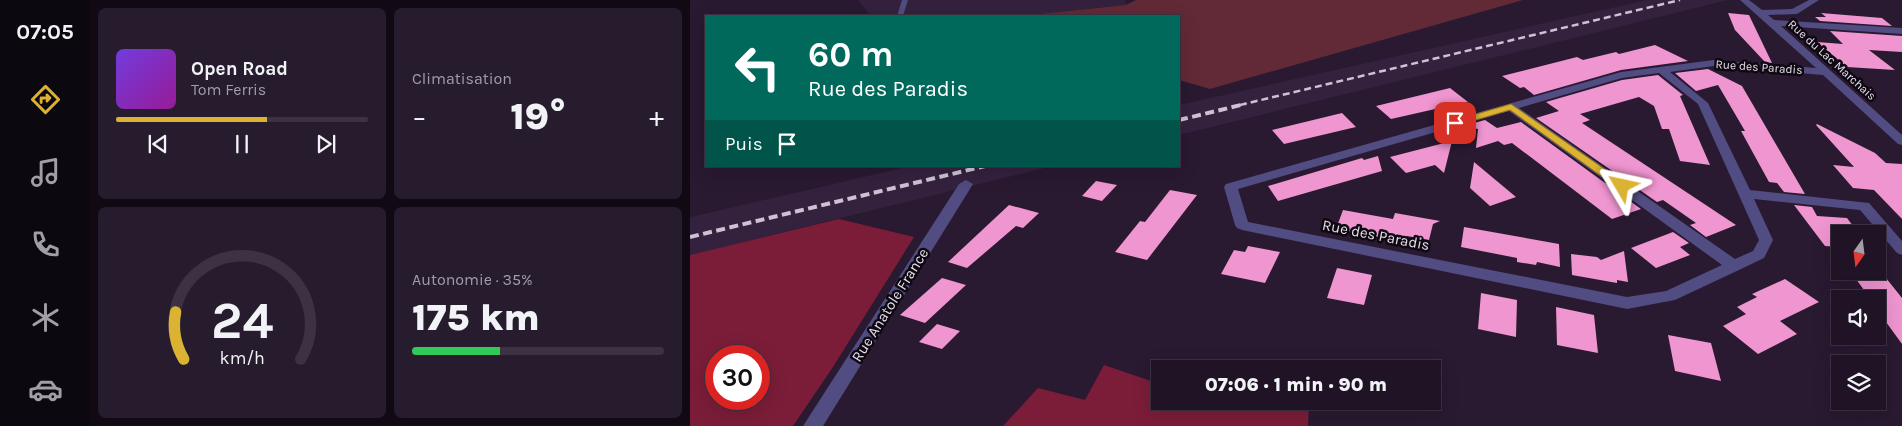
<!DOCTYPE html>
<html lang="fr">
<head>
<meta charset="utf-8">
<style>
  body { margin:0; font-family:Karla,sans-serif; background:#271c2d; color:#f1f3f6; height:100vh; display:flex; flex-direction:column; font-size:19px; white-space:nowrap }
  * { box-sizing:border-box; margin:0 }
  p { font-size:16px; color:#a19ea7 }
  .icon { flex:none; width:28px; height:28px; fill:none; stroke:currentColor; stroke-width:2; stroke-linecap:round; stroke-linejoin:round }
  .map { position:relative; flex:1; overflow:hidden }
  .drawer { display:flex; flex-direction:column; gap:8px; padding:8px; background:#110a14; width:600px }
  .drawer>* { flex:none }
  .top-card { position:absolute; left:15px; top:15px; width:475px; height:152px; border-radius:0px; box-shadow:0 5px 20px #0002,0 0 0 1px #3c3242; background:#00695c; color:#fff; overflow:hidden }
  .needle { width:32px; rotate:194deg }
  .fabs { position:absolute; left:1141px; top:225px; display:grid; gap:10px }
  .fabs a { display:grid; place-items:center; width:55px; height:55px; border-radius:0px; background:#1f1325; box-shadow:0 5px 20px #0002,0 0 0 1px #3c3242; font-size:25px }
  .speed { position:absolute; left:15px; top:345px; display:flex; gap:10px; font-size:25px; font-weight:700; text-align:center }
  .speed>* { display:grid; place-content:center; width:65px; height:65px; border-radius:50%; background:#1f1325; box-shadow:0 5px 20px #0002,0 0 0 1px #3c3242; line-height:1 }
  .speed .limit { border:8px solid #d22; background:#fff; color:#111 }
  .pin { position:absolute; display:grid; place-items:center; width:42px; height:42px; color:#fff; margin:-21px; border-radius:10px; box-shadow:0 2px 8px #0006 }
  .me { position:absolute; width:55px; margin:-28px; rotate:306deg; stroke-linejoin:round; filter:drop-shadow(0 0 4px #0008) }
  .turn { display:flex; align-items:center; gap:18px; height:105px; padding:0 20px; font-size:22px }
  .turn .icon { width:65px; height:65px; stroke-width:2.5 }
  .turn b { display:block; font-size:35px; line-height:42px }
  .then { display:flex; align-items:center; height:48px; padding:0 20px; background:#0003; gap:10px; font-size:19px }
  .big { font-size:38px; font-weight:800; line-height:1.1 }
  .drawer .tile { flex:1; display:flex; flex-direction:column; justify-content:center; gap:8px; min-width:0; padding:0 18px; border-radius:8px; background:#271c2d }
  .drawer .dial { align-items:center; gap:0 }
  .dial svg { height:130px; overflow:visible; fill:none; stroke:#3c3242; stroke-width:7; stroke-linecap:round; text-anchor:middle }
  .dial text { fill:#f1f3f6; stroke:none }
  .song { display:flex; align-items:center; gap:15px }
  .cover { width:60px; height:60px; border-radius:8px; background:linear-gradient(135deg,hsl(260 70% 55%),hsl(300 70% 35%)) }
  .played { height:5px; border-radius:2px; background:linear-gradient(90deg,#dcb233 60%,#3c3242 60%) }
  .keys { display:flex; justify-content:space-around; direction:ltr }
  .heat { display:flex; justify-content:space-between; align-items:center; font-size:28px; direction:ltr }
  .charge { height:8px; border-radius:4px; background:linear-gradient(90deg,#34c759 35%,#3c3242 0) }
  .drawer .tiles { flex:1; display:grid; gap:8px; grid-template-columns:repeat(2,1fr) }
  .trip { position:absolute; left:461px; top:360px; width:290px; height:50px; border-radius:0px; background:#1f1325; box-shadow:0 5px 20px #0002,0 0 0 1px #3c3242; font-weight:800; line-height:50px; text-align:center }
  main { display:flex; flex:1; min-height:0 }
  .tabs { display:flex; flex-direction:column; width:90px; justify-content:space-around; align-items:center; background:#0c080f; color:#a19ea7 }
  .tabs .icon { width:35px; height:35px }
  .tabs .active { color:#dcb233 }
  .tabs b { font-size:22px; color:#f1f3f6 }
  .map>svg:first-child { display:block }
</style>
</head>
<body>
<main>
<nav class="tabs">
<b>07:05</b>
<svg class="icon active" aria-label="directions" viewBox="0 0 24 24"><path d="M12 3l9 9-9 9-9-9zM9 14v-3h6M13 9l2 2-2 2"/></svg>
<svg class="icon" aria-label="music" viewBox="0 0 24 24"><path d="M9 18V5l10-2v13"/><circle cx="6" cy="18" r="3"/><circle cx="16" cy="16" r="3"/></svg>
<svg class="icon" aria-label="phone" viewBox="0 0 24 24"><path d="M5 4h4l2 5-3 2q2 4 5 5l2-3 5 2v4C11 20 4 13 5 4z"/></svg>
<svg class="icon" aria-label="climate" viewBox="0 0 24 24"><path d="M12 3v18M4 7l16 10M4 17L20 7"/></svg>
<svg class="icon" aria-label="car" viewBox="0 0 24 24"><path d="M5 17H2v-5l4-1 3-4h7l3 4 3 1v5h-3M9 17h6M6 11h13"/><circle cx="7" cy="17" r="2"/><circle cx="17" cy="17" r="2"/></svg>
</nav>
<section class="drawer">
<div class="tiles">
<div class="tile">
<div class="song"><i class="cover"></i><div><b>Open Road</b><p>Tom Ferris</p></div></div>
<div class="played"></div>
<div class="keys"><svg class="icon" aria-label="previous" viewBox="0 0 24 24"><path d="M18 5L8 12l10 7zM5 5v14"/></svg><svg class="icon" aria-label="pause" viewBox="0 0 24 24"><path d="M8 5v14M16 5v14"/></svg><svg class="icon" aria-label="next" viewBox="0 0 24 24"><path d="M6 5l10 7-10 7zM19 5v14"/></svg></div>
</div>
<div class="tile"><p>Climatisation</p>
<div class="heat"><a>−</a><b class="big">19°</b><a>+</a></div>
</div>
<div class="tile dial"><svg viewBox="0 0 100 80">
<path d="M14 69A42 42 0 1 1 86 69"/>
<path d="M14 69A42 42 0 0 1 9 40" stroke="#dcb233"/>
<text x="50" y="56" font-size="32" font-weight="700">24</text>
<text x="50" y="72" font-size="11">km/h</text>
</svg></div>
<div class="tile"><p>Autonomie · 35%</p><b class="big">175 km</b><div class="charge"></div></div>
</div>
</section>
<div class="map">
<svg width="1212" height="426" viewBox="0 0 1212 426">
  <rect width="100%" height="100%" fill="#291931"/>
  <!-- built -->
  <g fill="#34213e">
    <polygon points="168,0 435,0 436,5 330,16 181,16"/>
    <polygon points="957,0 1038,0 489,135 489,105"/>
    <polygon points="221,166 363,166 0,255 0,217"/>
  </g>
  <!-- green -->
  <polygon fill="#622936" points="446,0 833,0 520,89 489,80 489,16 330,16 436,5"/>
  <!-- forest -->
  <g fill="#7b1d38" fill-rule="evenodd">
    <path d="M149,219L224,237L143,367L103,426H0V255ZM26,356H69V399H26Z"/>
    <polygon points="414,365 470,384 470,401 606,401 619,405 618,426 313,426 348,388 395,400"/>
  </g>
  <!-- building -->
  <g fill="#ef95d0">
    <polygon points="1038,13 1059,15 1082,63 1075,62 1045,30"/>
    <polygon points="1131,13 1192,18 1202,26 1130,21 1125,17 1136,17"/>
    <polygon points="1140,31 1212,36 1212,52 1179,50 1205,70 1157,67 1127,42 1153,44"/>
    <polygon points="965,45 998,61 931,70 844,95 834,87 830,88 812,76 887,57 893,60 926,52 929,54"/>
    <polygon points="1018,69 1052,86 1115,194 1094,192 1087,183 1079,182 1051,131 1055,131 1028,85 1006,91 985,73"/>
    <polygon points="968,75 993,95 990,96 1020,165 990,161 979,129 972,129 964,106 949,97 890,114 900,120 892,123 1046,225 1016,237 1000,225 1006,223 973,200 967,202 846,118 869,111 856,102 932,80"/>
    <polygon points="760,88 778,102 771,103 784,112 766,117 763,105 701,119 686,106"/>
    <polygon points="652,113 666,127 594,144 582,130"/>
    <polygon points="795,120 807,128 831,122 951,209 922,219 822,143 814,145 808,141 786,148 788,129 773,126"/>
    <polygon points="1127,124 1185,153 1196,163 1212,164 1212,219 1184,190 1163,188 1143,165 1164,167 1126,125"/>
    <polygon points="762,141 754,173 745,165 716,173 700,157"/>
    <polygon points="688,156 692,171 588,201 578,186 672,158 674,160"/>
    <polygon points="784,162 826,197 800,206 780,188"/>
    <polygon points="406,181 427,185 412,201 392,196"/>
    <polygon points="480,190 507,195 457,260 425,252 450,221 455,222"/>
    <polygon points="319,205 349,213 333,228 326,226 277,268 258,262"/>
    <polygon points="1104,205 1122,207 1127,216 1157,218 1169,234 1150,234 1150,247 1135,246"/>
    <polygon points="653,210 703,219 705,213 750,221 743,224 739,240 717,236 716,240 690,235 689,237 646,229"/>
    <polygon points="774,227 869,244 870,267 847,262 846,265 827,262 827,258 771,247"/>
    <polygon points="983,232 999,243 990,247 1000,255 966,268 941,248"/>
    <polygon points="558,246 590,252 575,283 531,274 544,250 555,252"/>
    <polygon points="934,251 938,282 927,280 927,283 882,275 881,254 907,257 911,260"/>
    <polygon points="647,268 682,275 674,305 637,298"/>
    <polygon points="1188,268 1212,298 1212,344 1188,311 1188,291 1174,290 1160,271 1188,271"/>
    <polygon points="252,278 276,285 235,323 210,315"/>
    <polygon points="1095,279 1129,302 1090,321 1107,334 1068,354 1033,326 1056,314 1047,307 1067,297 1062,294"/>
    <polygon points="791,293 827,300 826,337 788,329"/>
    <polygon points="866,307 904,315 908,353 867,345"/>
    <polygon points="247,324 270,331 252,349 229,342"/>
    <polygon points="978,335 1021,343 1031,381 985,371"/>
  </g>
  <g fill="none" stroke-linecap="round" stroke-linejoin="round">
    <!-- service -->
    <polygon fill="#514c81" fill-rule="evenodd" points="212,0 218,0 213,16 207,16"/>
    <!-- minor -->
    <g fill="#514c81" fill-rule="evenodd">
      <path d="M1050,0H1059L1072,10L1102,9L1119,0H1129L1107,14L1078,15L1084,20L1212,28V34L1091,26L1212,135V145L1208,144L1133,75L1024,66L980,72L1018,103L1060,190L1179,203L1212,241V255L1207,253L1170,210L1064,199L1083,240L1074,258L1049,270L985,300L937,309L552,230L547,228L545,225L534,187L536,184L931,72L1024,60L1126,68ZM969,73L1008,104L1069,240L1063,251L1045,259L829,108L932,78ZM819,111L1032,265L976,291L937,297L558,222L548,189Z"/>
      <polygon points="276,180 283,184 133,426 113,426 269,184"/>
    </g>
    <!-- rail-far1 -->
    <polyline stroke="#cdc2d4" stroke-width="2.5" stroke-dasharray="7 4" stroke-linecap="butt" points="550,105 990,0"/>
    <!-- rail -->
    <g stroke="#cdc2d4" stroke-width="4" stroke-dasharray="9 4.5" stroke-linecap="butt">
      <polyline points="489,120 555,104"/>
      <polyline points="0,237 295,166"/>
    </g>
  </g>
  <!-- route -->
  <polygon fill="#dcb233" stroke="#8f7421" points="821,104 936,184 938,186 936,189 929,189 820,110 765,126 760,123 762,121"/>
  <g text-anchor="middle" stroke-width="5" stroke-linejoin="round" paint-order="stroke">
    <!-- far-street labels -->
    <g font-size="12" fill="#e7dded" stroke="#0e0811">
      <text transform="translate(1142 60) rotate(42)" y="4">Rue du Lac Marchais</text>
      <text transform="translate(1069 67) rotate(4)" y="4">Rue des Paradis</text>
    </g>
    <!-- street labels -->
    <g font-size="15" fill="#e7dded" stroke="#0e0811">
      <text transform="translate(686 235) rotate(11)" y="5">Rue des Paradis</text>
      <text transform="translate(200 305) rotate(-58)" y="5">Rue Anatole France</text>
    </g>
  </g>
</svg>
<div class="fabs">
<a><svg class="needle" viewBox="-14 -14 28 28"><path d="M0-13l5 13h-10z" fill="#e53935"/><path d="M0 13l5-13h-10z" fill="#a19ea7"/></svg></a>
<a><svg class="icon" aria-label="sound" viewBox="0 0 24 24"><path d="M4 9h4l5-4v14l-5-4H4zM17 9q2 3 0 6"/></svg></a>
<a><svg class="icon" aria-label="layers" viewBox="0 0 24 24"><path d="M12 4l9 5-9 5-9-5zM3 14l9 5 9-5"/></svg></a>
</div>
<div class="speed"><div class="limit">30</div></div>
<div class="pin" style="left:765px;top:123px;background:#d93025"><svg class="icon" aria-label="arrive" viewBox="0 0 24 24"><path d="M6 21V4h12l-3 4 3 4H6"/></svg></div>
<svg class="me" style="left:932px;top:186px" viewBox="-20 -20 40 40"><path d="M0-17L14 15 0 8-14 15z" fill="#dcb233" stroke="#fff" stroke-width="4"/></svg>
<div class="trip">07:06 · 1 min · 90 m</div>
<div class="top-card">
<div class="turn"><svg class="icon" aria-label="left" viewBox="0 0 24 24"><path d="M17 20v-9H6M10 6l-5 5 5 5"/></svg><div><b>60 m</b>Rue des Paradis</div></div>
<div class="then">Puis<svg class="icon" aria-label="arrive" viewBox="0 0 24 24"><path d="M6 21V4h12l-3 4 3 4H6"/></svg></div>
</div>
</div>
</main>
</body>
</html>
